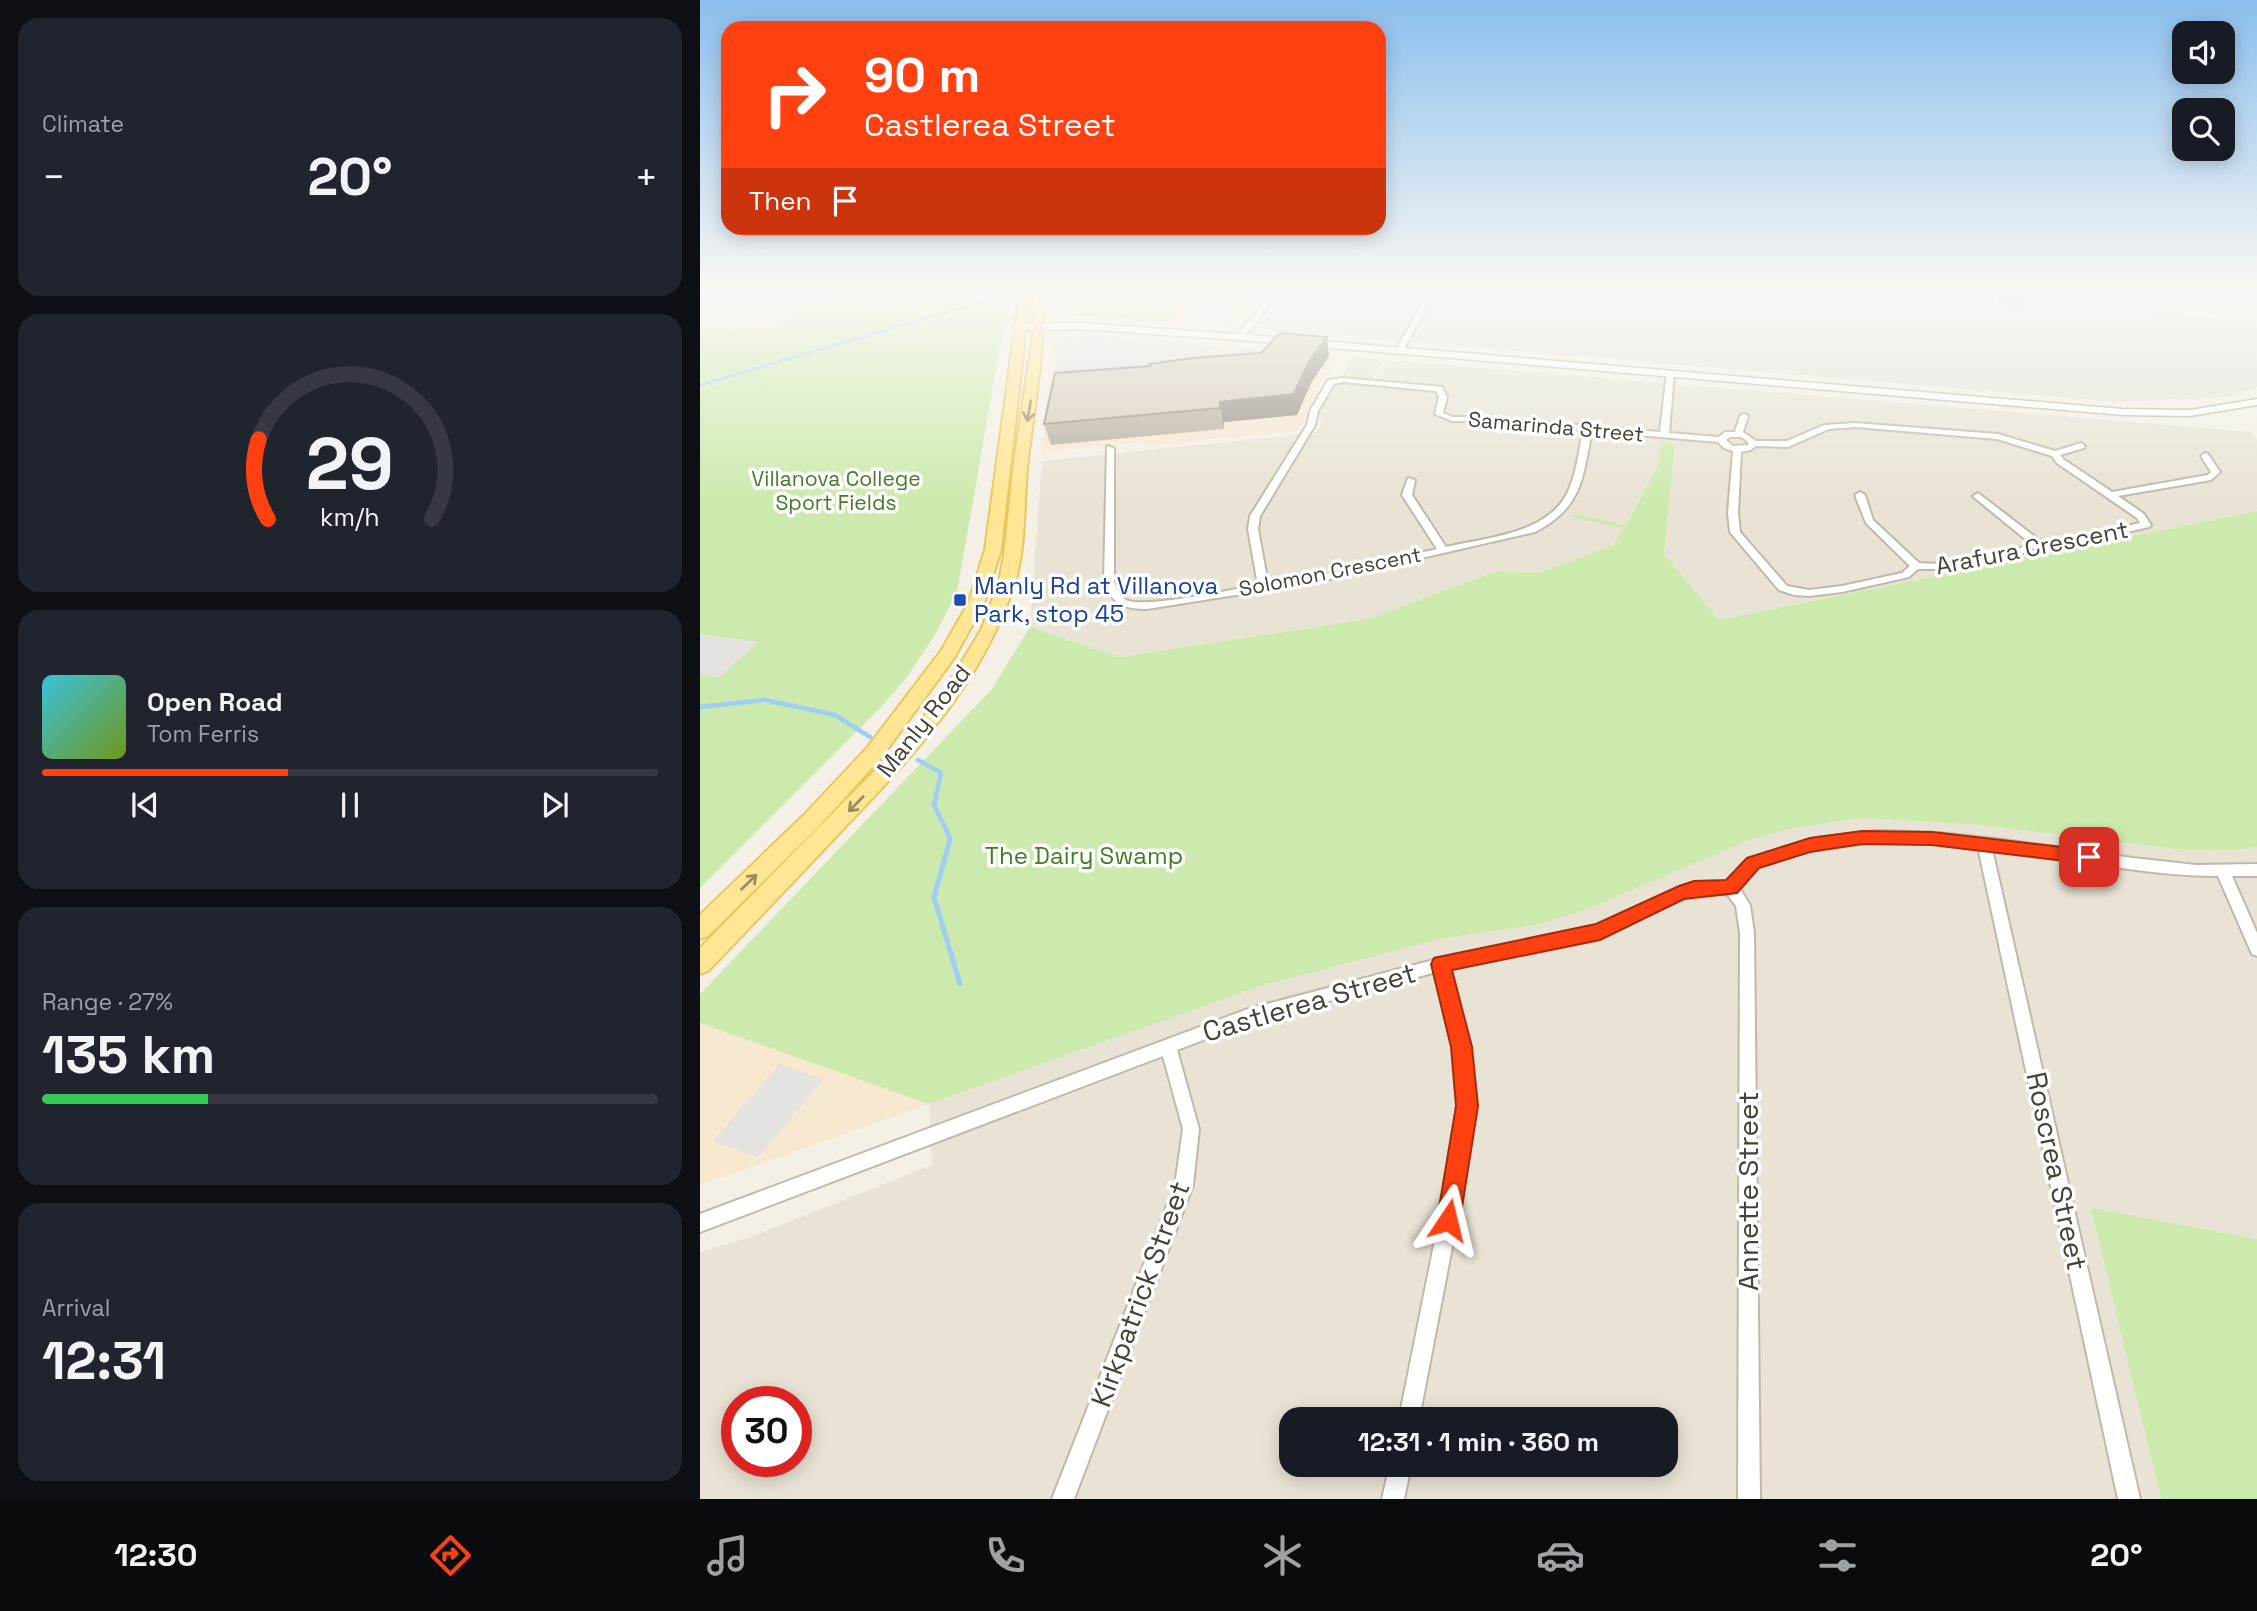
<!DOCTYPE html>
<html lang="en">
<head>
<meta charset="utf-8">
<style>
  body { margin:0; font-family:"Space Grotesk",sans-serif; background:#20242c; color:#f1f3f6; height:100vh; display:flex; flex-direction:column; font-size:26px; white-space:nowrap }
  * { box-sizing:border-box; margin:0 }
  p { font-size:23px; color:#9ea1a6 }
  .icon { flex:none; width:38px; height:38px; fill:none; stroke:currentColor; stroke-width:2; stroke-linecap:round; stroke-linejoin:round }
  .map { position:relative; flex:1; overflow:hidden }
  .side { display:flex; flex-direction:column; gap:18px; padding:18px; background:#0d0f14; width:700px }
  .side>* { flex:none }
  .top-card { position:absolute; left:21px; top:21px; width:665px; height:214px; border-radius:21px; box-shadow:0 4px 18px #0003; background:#ff4112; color:#fff; overflow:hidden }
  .controls { position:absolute; left:1472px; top:21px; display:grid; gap:14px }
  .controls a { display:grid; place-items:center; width:63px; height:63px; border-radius:14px; background:#171b24; box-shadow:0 4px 18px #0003; font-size:35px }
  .speed { position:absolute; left:21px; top:1386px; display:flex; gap:14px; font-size:35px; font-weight:700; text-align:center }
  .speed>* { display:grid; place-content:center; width:91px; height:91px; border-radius:50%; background:#171b24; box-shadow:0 4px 18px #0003; line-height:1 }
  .speed .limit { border:10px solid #d22; background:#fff; color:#111 }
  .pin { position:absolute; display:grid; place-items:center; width:60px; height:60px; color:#fff; margin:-30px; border-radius:14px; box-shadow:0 4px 10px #0006 }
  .me { position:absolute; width:77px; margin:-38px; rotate:10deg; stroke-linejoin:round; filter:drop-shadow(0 0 5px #0008) }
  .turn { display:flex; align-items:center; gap:24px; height:147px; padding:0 28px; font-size:32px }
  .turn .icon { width:91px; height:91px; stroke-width:2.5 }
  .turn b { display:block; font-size:49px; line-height:60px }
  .then { display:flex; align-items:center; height:66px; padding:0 28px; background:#0003; gap:14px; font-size:26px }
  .big { font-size:52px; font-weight:800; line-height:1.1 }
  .side .tile { flex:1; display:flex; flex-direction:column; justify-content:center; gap:10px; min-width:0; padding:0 24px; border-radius:21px; background:#20242c }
  .side .dial { align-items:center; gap:0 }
  .dial svg { height:182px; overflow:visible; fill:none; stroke:#363941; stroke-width:7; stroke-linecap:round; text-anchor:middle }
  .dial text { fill:#f1f3f6; stroke:none }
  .song { display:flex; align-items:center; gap:21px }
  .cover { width:84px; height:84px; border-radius:10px; background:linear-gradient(135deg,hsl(190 70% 55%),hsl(80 70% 35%)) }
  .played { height:7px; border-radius:4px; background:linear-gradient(90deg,#ff4112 40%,#363941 40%) }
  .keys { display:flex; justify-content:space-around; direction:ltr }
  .heat { display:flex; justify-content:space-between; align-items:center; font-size:38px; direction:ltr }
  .charge { height:10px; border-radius:5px; background:linear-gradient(90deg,#34c759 27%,#363941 0) }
  .trip { position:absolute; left:579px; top:1407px; width:399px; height:70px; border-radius:21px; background:#171b24; box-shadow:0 4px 18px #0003; font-weight:800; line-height:70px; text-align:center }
  .menu { display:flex; height:112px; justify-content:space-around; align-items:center; background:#090b0e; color:#9ea1a6 }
  .menu .icon { width:49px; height:49px }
  .menu .on { color:#ff4112 }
  .menu b { font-size:32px; color:#f1f3f6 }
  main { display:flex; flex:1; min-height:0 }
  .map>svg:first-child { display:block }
</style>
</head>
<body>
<main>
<section class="side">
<div class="tile"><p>Climate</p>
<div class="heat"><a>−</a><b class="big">20°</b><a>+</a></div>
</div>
<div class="tile dial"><svg viewBox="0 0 100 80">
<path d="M14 69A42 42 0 1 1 86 69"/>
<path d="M14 69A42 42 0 0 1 10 34" stroke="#ff4112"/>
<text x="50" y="56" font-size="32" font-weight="700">29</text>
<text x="50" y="72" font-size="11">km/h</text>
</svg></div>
<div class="tile">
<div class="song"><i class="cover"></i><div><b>Open Road</b><p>Tom Ferris</p></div></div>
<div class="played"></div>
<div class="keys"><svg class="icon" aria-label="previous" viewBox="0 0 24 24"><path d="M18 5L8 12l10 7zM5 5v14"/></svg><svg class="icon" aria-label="pause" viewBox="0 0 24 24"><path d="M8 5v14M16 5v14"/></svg><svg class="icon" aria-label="next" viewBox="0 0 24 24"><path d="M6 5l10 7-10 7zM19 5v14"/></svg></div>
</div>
<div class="tile"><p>Range · 27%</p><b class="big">135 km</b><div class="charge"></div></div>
<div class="tile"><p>Arrival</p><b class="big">12:31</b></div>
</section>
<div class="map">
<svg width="1557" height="1499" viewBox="0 0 1557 1499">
  <rect width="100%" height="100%" fill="#f4f0e6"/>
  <!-- residential -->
  <g fill="#e8e3d4" fill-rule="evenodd">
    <polygon points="0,291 309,291 299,351 0,326"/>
    <polygon points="653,357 684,360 673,379 677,379 688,360 1551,432 1557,440 1557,511 1019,620 964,554 974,443 961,442 958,467 926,525 875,514 873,516 924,528 914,545 839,573 797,571 668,619 419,657 330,627 342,461 597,435 615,435 623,420 618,416"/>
    <path d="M1160,818L1282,825L1533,850L1557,847V1239L1392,1209L1461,1499H0V1252L48,1238L232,1165L229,1104L564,985L740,939L836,925L1047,841L1089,829ZM37,1402H96V1461H37ZM592,1419H966V1465H592Z"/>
  </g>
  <!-- commercial -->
  <g fill="#f7e8d0">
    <polygon points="496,291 542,291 567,293 544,318 527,327 465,321"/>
    <polygon points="382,334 639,356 621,382 600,426 594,431 450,445 441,442 342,452 352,339"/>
    <polygon points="0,1023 229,1104 0,1185"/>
  </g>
  <!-- industrial -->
  <polygon fill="#e6e2db" points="542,291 1364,291 1372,307 1557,321 1557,387 1529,397 1417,402 567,330 560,329 560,324 582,294"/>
  <!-- green -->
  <g fill="#cceaad">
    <polygon points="178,291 315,291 299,352 257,592 236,633 206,678 180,708 0,888 0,390 52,374 0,389 0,329 6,327 71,332 87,321 121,307"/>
    <path d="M357,291H496L464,322L372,315C356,310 362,302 357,291Z"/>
    <polygon points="961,442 975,443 964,554 1019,620 1557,511 1557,847 1533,850 1477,849 1282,825 1160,818 1089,829 1047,841 887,909 836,925 740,939 564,985 229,1104 0,1023 0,994 292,689 330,627 419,657 668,619 797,571 839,573 914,545 924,528 872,517 874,514 926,525 958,467"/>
    <polygon points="1391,1208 1557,1239 1557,1499 1461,1499"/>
  </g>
  <!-- parking -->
  <g fill="#e5e3df">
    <polygon points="508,302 542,305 525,319 534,321 531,325 484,321 475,317 497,315"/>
    <polygon points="388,336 512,346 508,351 518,352 507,366 518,367 539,349 570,351 568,354 575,355 565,369 512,371 494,375 494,378 352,394 358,339"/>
    <polygon points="0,634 58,642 20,677 0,674"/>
    <polygon points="80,1064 123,1079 58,1158 13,1141"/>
  </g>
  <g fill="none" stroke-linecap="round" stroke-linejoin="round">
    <!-- stream-far2 -->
    <g stroke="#9fcdf4" stroke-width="2.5">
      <polyline points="348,292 358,291"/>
      <polyline points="0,385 291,299 315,296"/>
    </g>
    <!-- stream-far1 -->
    <g stroke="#9fcdf4" stroke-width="4.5">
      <polyline points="0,707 65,700 135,715 170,737"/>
      <polyline points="218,760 241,773 234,805 250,838 248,845"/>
    </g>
    <!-- stream -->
    <polyline stroke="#9fcdf4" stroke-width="5" points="249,843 234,897 260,984"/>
    <defs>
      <g id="minor">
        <polygon points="576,291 582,291 542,339 536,339 536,335"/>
        <polygon points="730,291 736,291 703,351 696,353 695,351"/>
        <path d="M967,372L974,374L969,433L1019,437L1025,432H1035L1040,416L1044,414L1048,416L1043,432L1056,441H1087L1124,425L1155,423L1298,434L1355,451L1381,443L1385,446L1384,448L1360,455L1363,459L1412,492L1508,475L1511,472L1501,456L1505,453L1508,454L1520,472L1511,480L1418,496L1444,514L1451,525L1449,527L1361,547L1338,546L1317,556L1279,565L1242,569H1218L1209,577L1142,592L1109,596L1094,595L1079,590L1030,532L1028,513L1033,451L1024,448L1018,442L892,431C882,479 883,507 835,532L617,582L447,609C425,609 411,604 404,582L407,446L414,448V582C417,589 419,596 426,600C444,609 534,589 558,585L548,529L550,516L607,425L610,411L628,380L643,378L742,387L747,397L743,413L753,417H787L960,432ZM643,382L736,391L739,397L735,414L752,421H787L883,430C879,450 877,471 869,489C851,534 788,537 746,547L712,495L715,480L708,478L702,495L737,549L617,576L568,584L558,529L560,516L615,425L618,411L634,384ZM1155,427L1297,439L1352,456L1357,463L1437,518L1440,523L1361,541L1339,540L1278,493L1273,496L1275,498L1330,543C1302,560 1251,566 1219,563L1173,520L1165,495L1160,492L1155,495L1166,523L1210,566L1202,573L1142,586L1109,590L1087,586L1040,532L1038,513L1041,452L1051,450L1056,446L1088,447L1129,429ZM1030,437H1041L1048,442V445L1033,446L1026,440Z"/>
        <path d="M1177,831L1240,833L1304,840L1433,858L1496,865L1557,864V876H1532L1557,933V956L1552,954L1518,876C1442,876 1367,857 1292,849L1440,1499H1418L1278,847L1240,843L1177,842L1115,849L1056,868L1040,889L1050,905L1054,933L1060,1499H1038L1040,933L1036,906L1027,894L994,895L984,898L900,938L750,969L770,1047L775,1106L762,1195L719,1419H699L744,1195L759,1106L754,1047L736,972L548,1023L477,1050L499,1129L493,1185L374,1499H352L475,1185L483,1129L463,1056L0,1232V1214L548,1009L741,958L898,926L979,888L994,883L1028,882L1043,863L1051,858L1115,838Z"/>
        <polygon points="690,1465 711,1465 704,1499 682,1499"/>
      </g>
      <polygon id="tertiary" points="379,323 539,334 1423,409 1490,410 1557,399 1557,405 1490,416 1423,415 539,340 379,329 320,330 315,327 320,324"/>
      <g id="primary">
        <polygon points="320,291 330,291 301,550 284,604 254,658 181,758 118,827 8,936 0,939 0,915 104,815 167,748 241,651 268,604 285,550"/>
        <path d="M333,291H343C345,348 335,403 328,459C323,500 327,546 314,585C282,683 213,756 143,829C98,877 53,924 8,971L0,974V948L204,741L243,693L281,630L299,582L304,556L314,462L333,335Z"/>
      </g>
    </defs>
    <!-- minor casing -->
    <use href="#minor" stroke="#c0b9a8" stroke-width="4"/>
    <!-- tertiary casing -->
    <use href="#tertiary" stroke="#c0b9a8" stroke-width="3"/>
    <!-- primary casing -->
    <use href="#primary" stroke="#eac65e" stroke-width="4"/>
    <!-- minor -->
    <use href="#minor" fill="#fff" fill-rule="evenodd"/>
    <!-- tertiary -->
    <use href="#tertiary" fill="#fff" fill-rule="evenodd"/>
    <!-- primary -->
    <use href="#primary" fill="#ffe694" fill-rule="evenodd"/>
  </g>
  <!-- wall -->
  <g fill="#b8b0a1">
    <polygon points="1293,291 1328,291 1328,292 1323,306 1299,304"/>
    <polygon points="629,356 611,383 597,415 524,422 524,429 351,445 344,424"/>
  </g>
  <!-- shaded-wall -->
  <polygon fill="#969083" points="627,337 629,356 611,383 597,415 524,422 524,429 520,402 608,363"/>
  <!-- building -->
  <polygon fill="#d6cdbb" stroke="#969083" stroke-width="2" points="580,333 627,337 608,363 594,394 520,402 520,408 344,424 355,373 450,366 449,364 493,358 561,353"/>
  <!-- one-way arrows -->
  <defs><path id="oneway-shaft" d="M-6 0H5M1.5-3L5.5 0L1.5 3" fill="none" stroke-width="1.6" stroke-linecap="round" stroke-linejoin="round" transform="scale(1.75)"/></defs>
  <g stroke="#9a8b60">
    <use href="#oneway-shaft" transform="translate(329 411) rotate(100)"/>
    <use href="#oneway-shaft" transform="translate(156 804) rotate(134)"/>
    <use href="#oneway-shaft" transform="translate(49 882) rotate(-44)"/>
  </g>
  <!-- sky -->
  <linearGradient id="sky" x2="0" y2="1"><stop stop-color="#8bbeed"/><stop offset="0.58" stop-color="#faf8f4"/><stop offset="1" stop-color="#faf8f4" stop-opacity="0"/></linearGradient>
  <rect width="1557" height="501" fill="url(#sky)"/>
  <!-- route -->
  <polygon fill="#ff4112" stroke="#a62a0c" stroke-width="2" points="1162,831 1232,832 1389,850 1396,852 1398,857 1396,862 1389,864 1232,845 1162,844 1110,852 1059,868 1037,893 984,899 900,940 752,970 772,1047 778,1106 760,1220 757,1228 748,1231 740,1228 737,1220 756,1106 751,1047 731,964 734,958 896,924 979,886 994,881 1026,880 1047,858 1110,838"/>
  <!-- markers -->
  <rect fill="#1a4fb4" stroke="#fff" stroke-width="2.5" x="253" y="593" width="14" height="14" rx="3.5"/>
  <g text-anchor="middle" stroke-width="7" stroke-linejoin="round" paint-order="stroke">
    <!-- far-street labels -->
    <g font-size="21" fill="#474135" stroke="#fff">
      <text transform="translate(856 427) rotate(5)" y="7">Samarinda Street</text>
      <text transform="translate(630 572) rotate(-11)" y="7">Solomon Crescent</text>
    </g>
    <!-- far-park labels -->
    <g font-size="21" fill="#427c25" stroke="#fff">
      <text x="136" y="486">Villanova College<tspan x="136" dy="24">Sport Fields</tspan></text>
    </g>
    <!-- street labels -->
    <g font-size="24" fill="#474135" stroke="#fff">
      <text transform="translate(1332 548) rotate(-11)" y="8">Arafura Crescent</text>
      <text transform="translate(224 721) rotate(-52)" y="8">Manly Road</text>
    </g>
    <!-- transit labels -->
    <g font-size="24" fill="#164399" stroke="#fff" text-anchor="start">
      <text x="274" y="594">Manly Rd at Villanova<tspan x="274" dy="28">Park, stop 45</tspan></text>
    </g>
    <!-- park labels -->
    <g font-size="24" fill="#427c25" stroke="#fff">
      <text x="384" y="864">The Dairy Swamp</text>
    </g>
    <!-- near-street labels -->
    <g font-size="28" fill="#474135" stroke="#fff">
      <text transform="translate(609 1002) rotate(-16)" y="10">Castlerea Street</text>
      <text transform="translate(1357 1171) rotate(78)" y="10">Roscrea Street</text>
      <text transform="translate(1048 1191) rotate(-90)" y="10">Annette Street</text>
      <text transform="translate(440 1294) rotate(-70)" y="10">Kirkpatrick Street</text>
    </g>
  </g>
</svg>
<div class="controls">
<a><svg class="icon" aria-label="sound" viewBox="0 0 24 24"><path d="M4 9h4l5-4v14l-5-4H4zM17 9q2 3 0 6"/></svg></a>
<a><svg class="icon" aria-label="search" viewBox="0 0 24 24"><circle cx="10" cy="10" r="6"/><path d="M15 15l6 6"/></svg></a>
</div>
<div class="speed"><div class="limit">30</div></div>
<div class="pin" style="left:1389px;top:857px;background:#d93025"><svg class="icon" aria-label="arrive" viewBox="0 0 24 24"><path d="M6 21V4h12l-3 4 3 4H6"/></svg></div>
<svg class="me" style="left:748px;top:1220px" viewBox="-20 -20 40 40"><path d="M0-17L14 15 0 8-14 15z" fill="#ff4112" stroke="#fff" stroke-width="4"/></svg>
<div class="trip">12:31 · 1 min · 360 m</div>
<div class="top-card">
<div class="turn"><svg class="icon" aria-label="right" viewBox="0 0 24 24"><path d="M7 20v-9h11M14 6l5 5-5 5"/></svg><div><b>90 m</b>Castlerea Street</div></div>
<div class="then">Then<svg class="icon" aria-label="arrive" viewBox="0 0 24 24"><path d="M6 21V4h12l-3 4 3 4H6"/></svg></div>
</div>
</div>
</main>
<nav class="menu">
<b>12:30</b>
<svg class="icon on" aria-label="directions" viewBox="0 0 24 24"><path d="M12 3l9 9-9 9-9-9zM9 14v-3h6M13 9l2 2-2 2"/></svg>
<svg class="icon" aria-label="music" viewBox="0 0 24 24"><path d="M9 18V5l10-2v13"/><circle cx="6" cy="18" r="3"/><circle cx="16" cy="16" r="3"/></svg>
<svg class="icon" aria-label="phone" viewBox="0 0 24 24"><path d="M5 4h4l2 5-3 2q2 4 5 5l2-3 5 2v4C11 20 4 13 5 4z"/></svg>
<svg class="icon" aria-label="climate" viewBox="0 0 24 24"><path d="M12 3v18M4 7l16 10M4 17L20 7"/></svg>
<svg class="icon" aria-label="car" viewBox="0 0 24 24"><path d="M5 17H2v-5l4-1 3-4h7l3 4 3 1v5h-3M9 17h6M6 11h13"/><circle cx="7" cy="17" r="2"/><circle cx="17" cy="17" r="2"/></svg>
<svg class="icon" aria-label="filters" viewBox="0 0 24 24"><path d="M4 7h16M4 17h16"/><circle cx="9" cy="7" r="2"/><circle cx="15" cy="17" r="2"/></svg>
<b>20°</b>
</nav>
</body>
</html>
